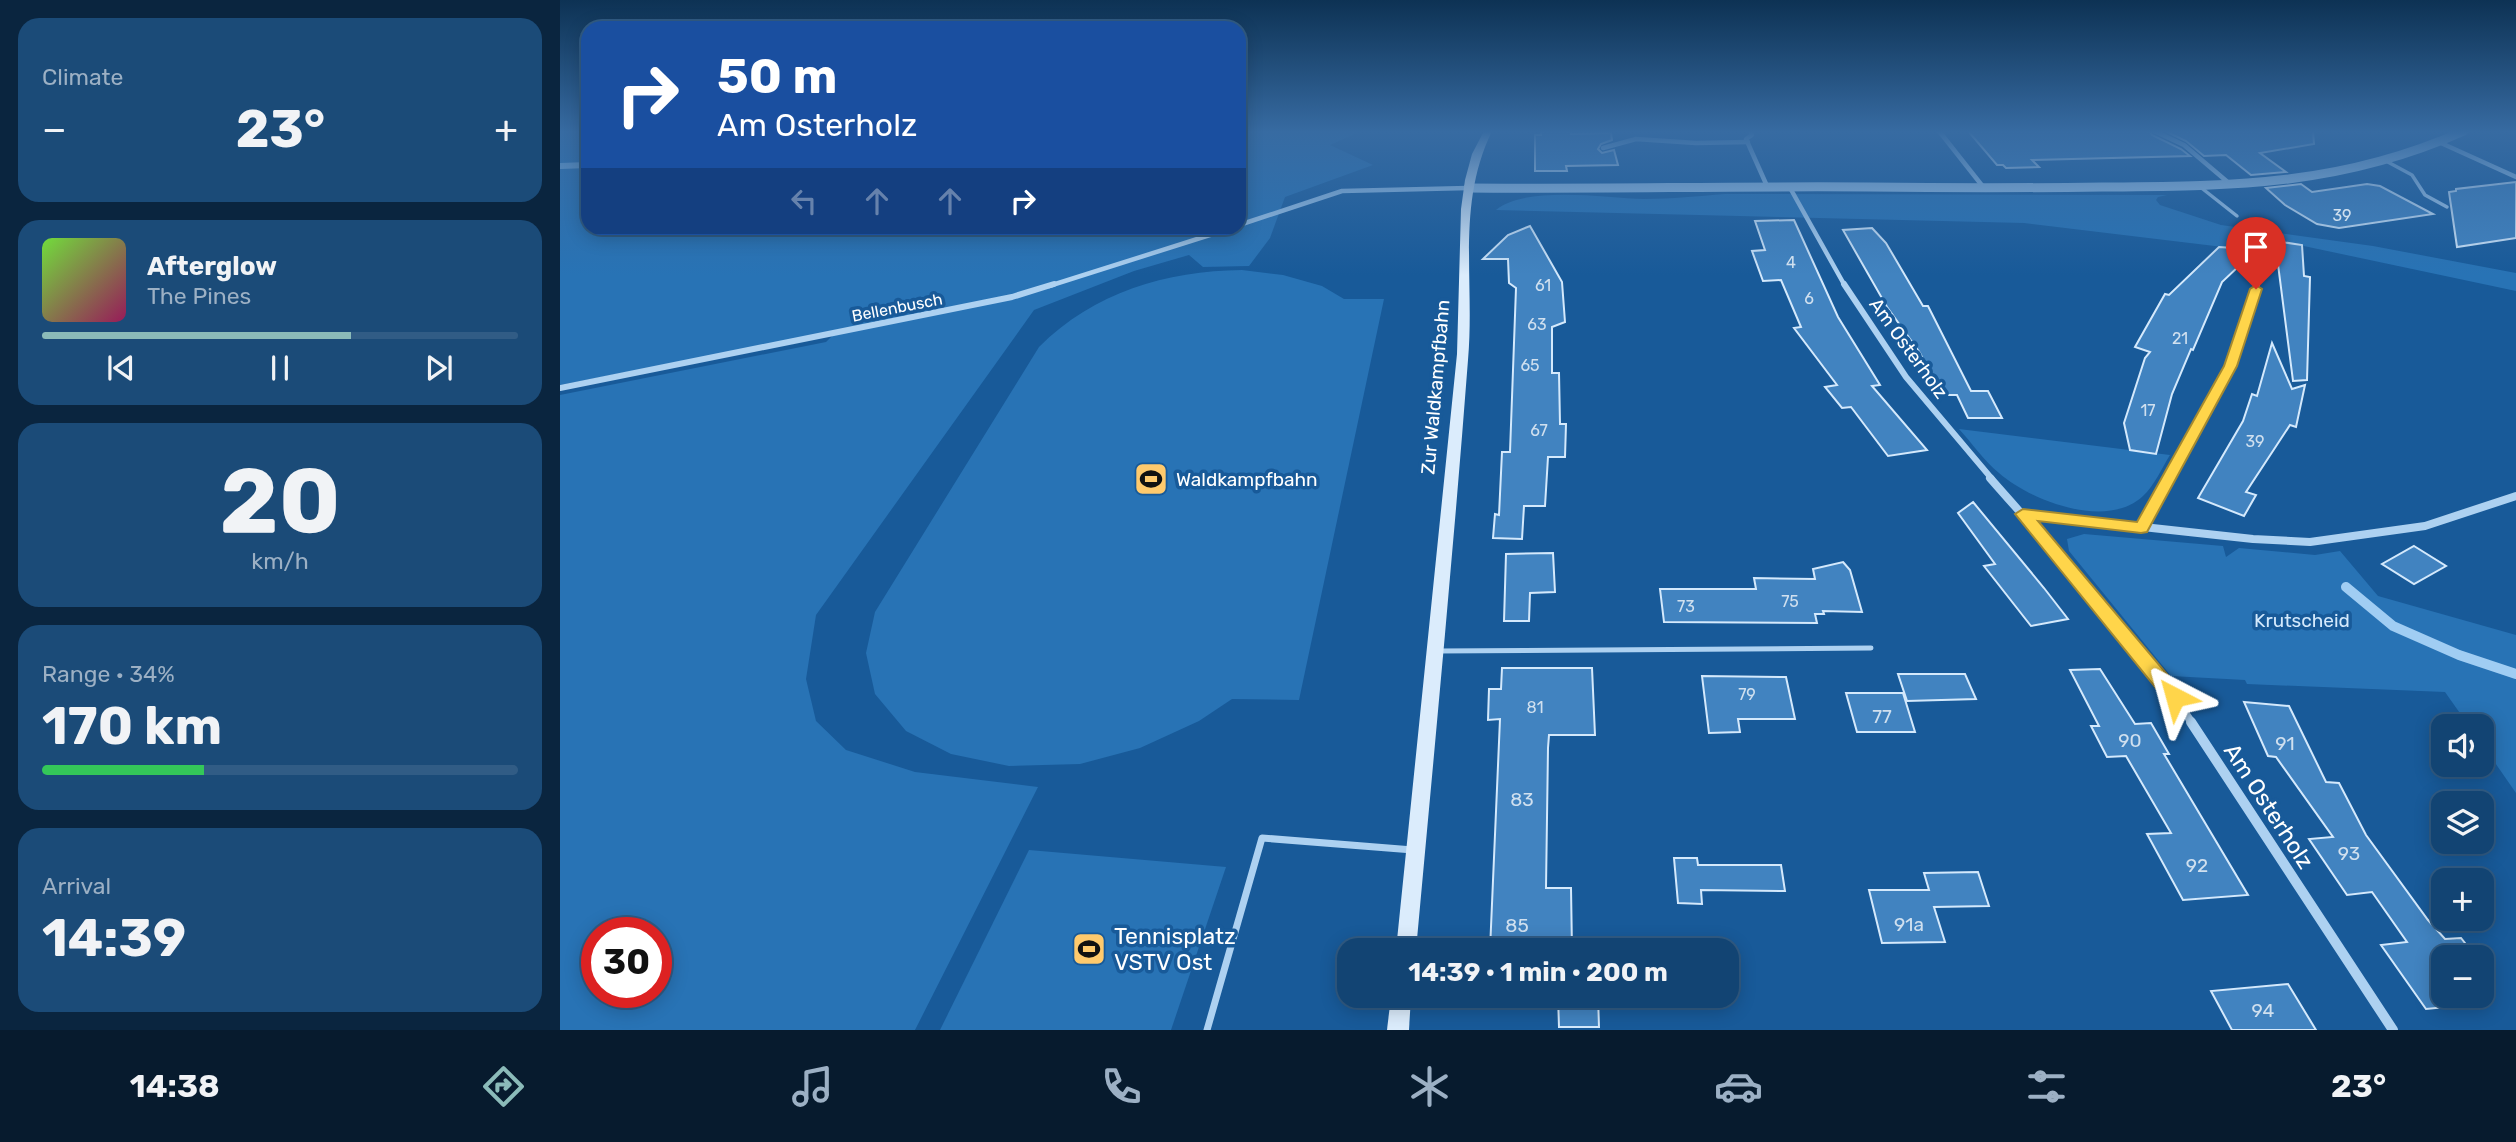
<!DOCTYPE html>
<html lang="en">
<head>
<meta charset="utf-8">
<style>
  body { margin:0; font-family:Rubik,sans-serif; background:#1b4b78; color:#f1f3f6; height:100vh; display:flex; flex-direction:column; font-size:26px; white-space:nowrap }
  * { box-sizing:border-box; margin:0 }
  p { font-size:23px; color:#9cb0c4 }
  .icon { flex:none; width:38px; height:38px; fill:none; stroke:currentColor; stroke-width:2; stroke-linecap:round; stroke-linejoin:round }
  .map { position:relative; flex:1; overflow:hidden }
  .drawer { display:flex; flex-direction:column; gap:18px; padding:18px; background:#0a253f; width:560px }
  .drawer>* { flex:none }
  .top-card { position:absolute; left:21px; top:21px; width:665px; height:214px; border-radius:21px; box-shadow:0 4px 18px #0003,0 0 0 2px #315c85; background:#1a4fa0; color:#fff; overflow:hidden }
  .buttons { position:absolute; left:1871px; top:714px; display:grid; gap:14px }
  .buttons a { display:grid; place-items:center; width:63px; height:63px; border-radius:14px; background:#124473; box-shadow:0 4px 18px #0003,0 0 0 2px #315c85; font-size:35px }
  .speed { position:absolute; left:21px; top:917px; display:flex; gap:14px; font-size:35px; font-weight:700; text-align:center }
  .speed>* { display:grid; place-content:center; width:91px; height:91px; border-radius:50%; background:#124473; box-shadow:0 4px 18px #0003,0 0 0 2px #315c85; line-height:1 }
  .speed .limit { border:10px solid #d22; background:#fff; color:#111 }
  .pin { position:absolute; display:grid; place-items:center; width:60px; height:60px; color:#fff; margin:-72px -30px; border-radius:50% 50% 50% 0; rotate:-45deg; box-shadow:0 0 7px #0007 }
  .pin .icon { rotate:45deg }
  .me { position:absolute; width:77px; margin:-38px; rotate:321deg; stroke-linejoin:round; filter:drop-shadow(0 0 5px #0008) }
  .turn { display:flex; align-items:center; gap:24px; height:147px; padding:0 21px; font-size:32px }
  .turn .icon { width:91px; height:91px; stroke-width:2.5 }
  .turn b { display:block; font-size:49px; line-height:60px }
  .lanes { display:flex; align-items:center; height:66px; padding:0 21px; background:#0003; justify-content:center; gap:35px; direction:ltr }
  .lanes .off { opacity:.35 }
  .big { font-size:52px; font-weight:700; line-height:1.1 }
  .drawer .tile { flex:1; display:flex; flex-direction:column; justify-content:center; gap:10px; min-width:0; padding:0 24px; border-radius:21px; background:#1b4b78 }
  .drawer .dial { align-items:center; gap:0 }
  .dial b { font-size:91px; line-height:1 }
  .song { display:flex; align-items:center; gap:21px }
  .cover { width:84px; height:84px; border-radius:10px; background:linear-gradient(135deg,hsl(100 70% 55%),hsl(330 70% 35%)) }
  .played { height:7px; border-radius:4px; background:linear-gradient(90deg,#8bbbb9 65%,#315c85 65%) }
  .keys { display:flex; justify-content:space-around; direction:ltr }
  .heat { display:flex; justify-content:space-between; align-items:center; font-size:38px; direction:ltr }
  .charge { height:10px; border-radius:5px; background:linear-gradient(90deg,#34c759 34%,#315c85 0) }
  .trip { position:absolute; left:777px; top:938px; width:402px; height:70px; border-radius:21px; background:#124473; box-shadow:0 4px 18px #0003,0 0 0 2px #315c85; font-weight:700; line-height:70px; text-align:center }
  .dock { display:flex; height:112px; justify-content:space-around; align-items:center; background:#071b2e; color:#9cb0c4 }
  .dock .icon { width:49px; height:49px }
  .dock .selected { color:#8bbbb9 }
  .dock b { font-size:32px; color:#f1f3f6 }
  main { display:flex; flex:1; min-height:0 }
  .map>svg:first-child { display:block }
</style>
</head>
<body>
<main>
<section class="drawer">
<div class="tile"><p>Climate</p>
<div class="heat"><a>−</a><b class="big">23°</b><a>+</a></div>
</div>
<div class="tile">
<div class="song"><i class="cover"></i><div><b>Afterglow</b><p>The Pines</p></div></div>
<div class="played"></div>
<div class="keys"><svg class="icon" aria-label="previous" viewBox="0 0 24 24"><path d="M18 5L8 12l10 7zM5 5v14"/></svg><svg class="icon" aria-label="pause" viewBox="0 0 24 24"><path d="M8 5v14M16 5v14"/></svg><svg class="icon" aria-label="next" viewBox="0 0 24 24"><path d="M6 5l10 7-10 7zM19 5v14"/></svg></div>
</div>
<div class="tile dial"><b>20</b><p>km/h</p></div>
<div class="tile"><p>Range · 34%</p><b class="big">170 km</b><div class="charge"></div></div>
<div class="tile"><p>Arrival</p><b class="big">14:39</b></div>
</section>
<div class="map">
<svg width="1956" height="1030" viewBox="0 0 1956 1030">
  <rect width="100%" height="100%" fill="#185a99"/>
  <!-- green -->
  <g fill="#2873b5" fill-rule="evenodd">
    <path d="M0,131H28V228H679V131H801L770,145L813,165L725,197L710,238L689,266L643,267L629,255L574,271L474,310L256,615L246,679L256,721L286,750L355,772L478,787L355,1030H0V395L266,342L277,331L0,385ZM37,933H96V992H37Z"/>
    <path d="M1165,194L1607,195L1598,197L1596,200L1600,205L1661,225L1813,246L1956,273V291L1706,238L1688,237V250L1464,223L936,210C966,185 1046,198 1084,199C1112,199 1138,196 1165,194Z"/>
    <path d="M682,270L723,275L762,286L784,299H824L739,700L672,699L639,721L580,748L520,764L449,766L391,754L346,731L315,694L306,653L315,612L479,347C534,292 606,271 682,270Z"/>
    <path d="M1399,429L1610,455C1602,468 1594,486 1583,496C1547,530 1471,501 1439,473C1424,461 1412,443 1399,429Z"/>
    <polygon points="1524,534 1663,546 1666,557 1679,548 1755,555 1780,551 1818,596 1956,635 1956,793 1922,744 1922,726 1909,726 1885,692 1687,684 1685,680 1611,676 1509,551 1507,539"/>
    <polygon points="469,850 666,867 611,1030 380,1030"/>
  </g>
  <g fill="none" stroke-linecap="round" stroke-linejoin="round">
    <!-- stream-far1 -->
    <polyline stroke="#a0cdf3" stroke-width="6" points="0,166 28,165"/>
    <!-- stream -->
    <polyline stroke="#a0cdf3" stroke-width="10" points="1786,587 1833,626 1899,655 1956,674"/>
  </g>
  <!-- building -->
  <g fill="#4183c0" stroke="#d4e9fc" stroke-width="2">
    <polygon points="981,131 1010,131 1011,134 1051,133 1052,140 1041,144 1038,149 1042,153 1054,150 1058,165 1006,166 1007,171 975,171 975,135 981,135"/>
    <polygon points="1408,131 1589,131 1592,135 1621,149 1630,156 1472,160 1479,167 1446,168 1443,165 1437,165"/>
    <polygon points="1605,131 1753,131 1754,144 1700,153 1726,172 1691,175 1666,155 1644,156 1626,141"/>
    <polygon points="1956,182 1956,238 1897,247 1889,192 1896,191 1896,189"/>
    <polygon points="1741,184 1752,192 1807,184 1820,186 1873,214 1779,228 1757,224 1725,205 1706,188"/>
    <polygon points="1234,220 1278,317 1320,385 1312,386 1367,450 1328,456 1291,407 1282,408 1265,387 1277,385 1234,328 1241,327 1221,280 1203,281 1192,251 1205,250 1195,221"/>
    <polygon points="970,226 1002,282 1005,322 992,327 992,373 999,373 1000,424 1006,424 1005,457 988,457 985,506 964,506 962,539 933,538 935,514 939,515 942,452 950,452 956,288 949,283 948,259 923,259 948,235"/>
    <polygon points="1312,228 1326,243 1363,306 1368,306 1411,391 1428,391 1442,418 1408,418 1397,395 1380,395 1360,353 1327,307 1283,230"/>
    <polygon points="1715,241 1742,245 1744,276 1750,277 1747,380 1733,381"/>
    <polygon points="1659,247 1673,248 1680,265 1662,282 1633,350 1631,349 1612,394 1596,454 1570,450 1564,423 1585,358 1590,352 1575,347 1605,294 1609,295"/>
    <polygon points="1712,343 1732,389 1745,385 1736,427 1730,425 1686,492 1696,495 1684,516 1638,498 1683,421 1692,394 1697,396"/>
    <polygon points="1413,502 1484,588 1508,619 1471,626 1424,566 1435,564 1398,513"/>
    <polygon points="1854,546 1886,566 1854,584 1822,564"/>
    <polygon points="993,553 995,592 970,593 969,621 944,621 946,554"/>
    <polygon points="1283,562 1290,570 1302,612 1263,611 1264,614 1255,614 1257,623 1104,622 1100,589 1196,589 1194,578 1255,579 1253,569"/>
    <polygon points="942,668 1032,668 1035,735 989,735 988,748 986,888 1011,888 1012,950 930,950 940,719 928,720 929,689 941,689"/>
    <polygon points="1540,669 1575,724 1591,723 1609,754 1604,754 1688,895 1623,900 1587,834 1611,833 1566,756 1547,757 1531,726 1539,726 1510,670"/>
    <polygon points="1338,674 1405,674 1416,699 1347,701"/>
    <polygon points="1142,676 1226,677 1235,719 1178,719 1180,732 1149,733"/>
    <polygon points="1286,693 1343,693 1355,732 1297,732"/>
    <polygon points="1684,702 1729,706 1766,782 1779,783 1806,835 1868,920 1885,939 1901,938 1916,957 1883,957 1883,996 1922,996 1922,993 1929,1003 1866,1009 1821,945 1847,942 1812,892 1787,895 1749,839 1773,837 1716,757 1708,756"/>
    <polygon points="1114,858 1137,858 1138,865 1221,865 1225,891 1141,890 1142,904 1118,903"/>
    <polygon points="1418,872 1429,906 1374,907 1385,942 1322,943 1309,890 1369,890 1364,873"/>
    <polygon points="1728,984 1756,1030 1672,1030 1651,991"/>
    <polygon points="998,996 1038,996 1039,1027 999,1027"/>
  </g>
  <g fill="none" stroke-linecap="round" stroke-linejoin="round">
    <!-- service-far2 -->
    <g stroke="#add1f1" stroke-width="3.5">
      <polyline points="1826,161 1852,175 1865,195 1887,207"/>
      <polyline points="1639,186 1677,216"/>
    </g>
    <!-- service-far1 -->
    <polyline stroke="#add1f1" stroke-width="5" points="877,651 1311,648"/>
    <!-- service -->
    <polyline stroke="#add1f1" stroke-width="7" points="647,1030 702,838 853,850"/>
    <!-- minor-far3 -->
    <g stroke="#add1f1" stroke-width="4.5">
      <polyline points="1190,131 1192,135 1186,139 1207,186"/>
      <polyline points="1379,131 1424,188"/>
      <polyline points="1594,131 1624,145 1670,184"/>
      <polyline points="1881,143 1956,177"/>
      <polyline points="1043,148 1076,139 1136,143 1188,142"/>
      <polyline points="1229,186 1285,286"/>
      <polyline points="679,225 782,191 908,188"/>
      <polyline points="489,286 672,228"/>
      <polyline points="1697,286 1704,249"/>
    </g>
    <!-- minor-far2 -->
    <g stroke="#add1f1" stroke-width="6">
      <polyline points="1284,284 1346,377 1432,479"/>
      <polyline points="0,388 452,297 494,284"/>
      <polyline points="1608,479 1671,366 1697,284"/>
    </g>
    <!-- minor-far1 -->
    <g stroke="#add1f1" stroke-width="8">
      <path d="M1430,478C1499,557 1574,635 1632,723"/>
      <polyline points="1464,514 1693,539 1750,542 1865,526 1956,496"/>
      <polyline points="1581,528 1609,478"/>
    </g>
    <!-- minor -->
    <polyline stroke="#add1f1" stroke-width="10" points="1631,722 1833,1030"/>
    <!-- tertiary -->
    <path stroke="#add1f1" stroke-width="9" d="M908,188C1042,189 1176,186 1310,187C1387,188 1465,188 1542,187C1673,186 1781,186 1904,131"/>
    <!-- secondary -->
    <g fill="#dbecfc" fill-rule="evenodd">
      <path d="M924,131H932C896,205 915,281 908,360C893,557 874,753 856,950H836L897,354L901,209L905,180L912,154Z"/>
      <polygon points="831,996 851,996 849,1030 827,1030"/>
    </g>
  </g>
  <!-- sky -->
  <linearGradient id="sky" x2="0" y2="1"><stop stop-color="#0d3254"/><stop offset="0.48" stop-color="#376ba2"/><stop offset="1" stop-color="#376ba2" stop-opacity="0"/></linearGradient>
  <rect width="1956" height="275" fill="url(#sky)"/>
  <!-- route -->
  <polygon fill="#ffd54a" stroke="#a68a30" stroke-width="2" points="1696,285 1702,289 1677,366 1587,532 1581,533 1478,521 1622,692 1624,697 1622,703 1615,705 1608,703 1455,514 1463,509 1577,522 1664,366 1690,289"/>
  <!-- icons -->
  <defs>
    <symbol id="stadium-square" viewBox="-11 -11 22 22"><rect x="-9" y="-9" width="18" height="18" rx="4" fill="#ffca6d" stroke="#185a99"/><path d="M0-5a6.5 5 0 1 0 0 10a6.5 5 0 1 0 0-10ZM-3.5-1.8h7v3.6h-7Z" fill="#111"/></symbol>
  </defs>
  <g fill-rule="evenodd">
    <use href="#stadium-square" x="572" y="460" width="38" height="38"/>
    <use href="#stadium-square" x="510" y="930" width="38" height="38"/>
  </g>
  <g text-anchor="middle" stroke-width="7" stroke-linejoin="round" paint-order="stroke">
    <!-- number labels -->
    <g font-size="16" fill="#d0e0ef">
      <text x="1782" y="221">39</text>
      <text x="1231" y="268">4</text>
      <text x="983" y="291">61</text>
      <text x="1249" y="304">6</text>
      <text x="977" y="330">63</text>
      <text x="1620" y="344">21</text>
      <text x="970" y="371">65</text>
      <text x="1588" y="416">17</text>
      <text x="979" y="436">67</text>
      <text x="1695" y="447">39</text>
      <text x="1230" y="607">75</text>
      <text x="1126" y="612">73</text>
      <text x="1187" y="700">79</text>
      <text x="975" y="713">81</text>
    </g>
    <!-- far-street labels -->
    <g font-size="16" fill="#fff" stroke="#185a99">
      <text transform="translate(337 307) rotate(-11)" y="6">Bellenbusch</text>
    </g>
    <!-- street labels -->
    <g font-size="19" fill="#fff" stroke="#185a99">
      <text transform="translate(1349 348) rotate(54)" y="7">Am Osterholz</text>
      <text transform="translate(875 387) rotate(-85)" y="7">Zur Waldkampfbahn</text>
    </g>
    <!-- poi labels -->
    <g font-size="19" fill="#fff" stroke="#185a99" text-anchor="start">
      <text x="616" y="486">Waldkampfbahn</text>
    </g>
    <!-- park labels -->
    <g font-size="19" fill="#d4e9fc" stroke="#185a99">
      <text x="1742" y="627">Krutscheid</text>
    </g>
    <!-- near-number labels -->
    <g font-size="19" fill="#d0e0ef">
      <text x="1322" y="723">77</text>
      <text x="1570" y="747">90</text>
      <text x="1725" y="750">91</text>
      <text x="962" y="806">83</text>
      <text x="1789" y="860">93</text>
      <text x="1637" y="872">92</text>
      <text x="1349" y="931">91a</text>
      <text x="957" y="932">85</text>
      <text x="1703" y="1017">94</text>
    </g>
    <!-- near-street labels -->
    <g font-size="23" fill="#fff" stroke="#185a99">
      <text transform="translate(1709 806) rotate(57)" y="8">Am Osterholz</text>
    </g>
    <!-- near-poi labels -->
    <g font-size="23" fill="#fff" stroke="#185a99" text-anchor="start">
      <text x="554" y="944">Tennisplatz<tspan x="554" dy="26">VSTV Ost</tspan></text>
    </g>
  </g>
</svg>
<div class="buttons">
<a><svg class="icon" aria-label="sound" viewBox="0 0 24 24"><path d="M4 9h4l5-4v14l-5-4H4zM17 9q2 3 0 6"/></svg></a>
<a><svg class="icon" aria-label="layers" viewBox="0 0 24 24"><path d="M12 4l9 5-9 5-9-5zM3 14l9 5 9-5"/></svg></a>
<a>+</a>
<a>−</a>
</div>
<div class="speed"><div class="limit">30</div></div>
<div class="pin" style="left:1696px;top:289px;background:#d93025"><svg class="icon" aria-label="arrive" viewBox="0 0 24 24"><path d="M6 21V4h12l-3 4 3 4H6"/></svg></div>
<svg class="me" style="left:1615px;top:697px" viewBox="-20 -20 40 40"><path d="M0-17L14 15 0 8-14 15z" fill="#ffd54a" stroke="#fff" stroke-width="4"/></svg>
<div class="trip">14:39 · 1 min · 200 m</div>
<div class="top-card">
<div class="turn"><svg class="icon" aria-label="right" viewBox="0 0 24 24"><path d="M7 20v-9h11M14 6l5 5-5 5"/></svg><div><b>50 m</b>Am Osterholz</div></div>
<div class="lanes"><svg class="icon off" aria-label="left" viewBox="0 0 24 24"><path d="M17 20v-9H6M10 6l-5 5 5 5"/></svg><svg class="icon off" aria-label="ahead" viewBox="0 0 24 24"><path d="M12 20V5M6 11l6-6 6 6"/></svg><svg class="icon off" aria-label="ahead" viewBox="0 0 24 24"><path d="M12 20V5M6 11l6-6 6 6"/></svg><svg class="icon" aria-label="right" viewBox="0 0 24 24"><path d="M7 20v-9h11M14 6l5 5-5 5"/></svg></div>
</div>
</div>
</main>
<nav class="dock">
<b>14:38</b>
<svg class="icon selected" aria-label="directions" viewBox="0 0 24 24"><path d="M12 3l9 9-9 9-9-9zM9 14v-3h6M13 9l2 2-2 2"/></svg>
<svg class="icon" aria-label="music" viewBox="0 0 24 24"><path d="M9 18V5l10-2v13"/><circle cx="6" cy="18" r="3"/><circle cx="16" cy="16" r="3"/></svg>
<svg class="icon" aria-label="phone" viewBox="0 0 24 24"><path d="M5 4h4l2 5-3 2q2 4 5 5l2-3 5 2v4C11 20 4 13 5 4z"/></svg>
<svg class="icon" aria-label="climate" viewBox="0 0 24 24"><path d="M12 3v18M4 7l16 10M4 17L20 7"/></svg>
<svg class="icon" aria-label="car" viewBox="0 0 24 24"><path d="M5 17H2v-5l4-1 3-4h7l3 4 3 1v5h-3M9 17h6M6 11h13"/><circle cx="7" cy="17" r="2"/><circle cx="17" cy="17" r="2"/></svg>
<svg class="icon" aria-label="filters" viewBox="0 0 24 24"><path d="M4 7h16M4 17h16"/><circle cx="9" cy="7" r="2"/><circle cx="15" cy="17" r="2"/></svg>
<b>23°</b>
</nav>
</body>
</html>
